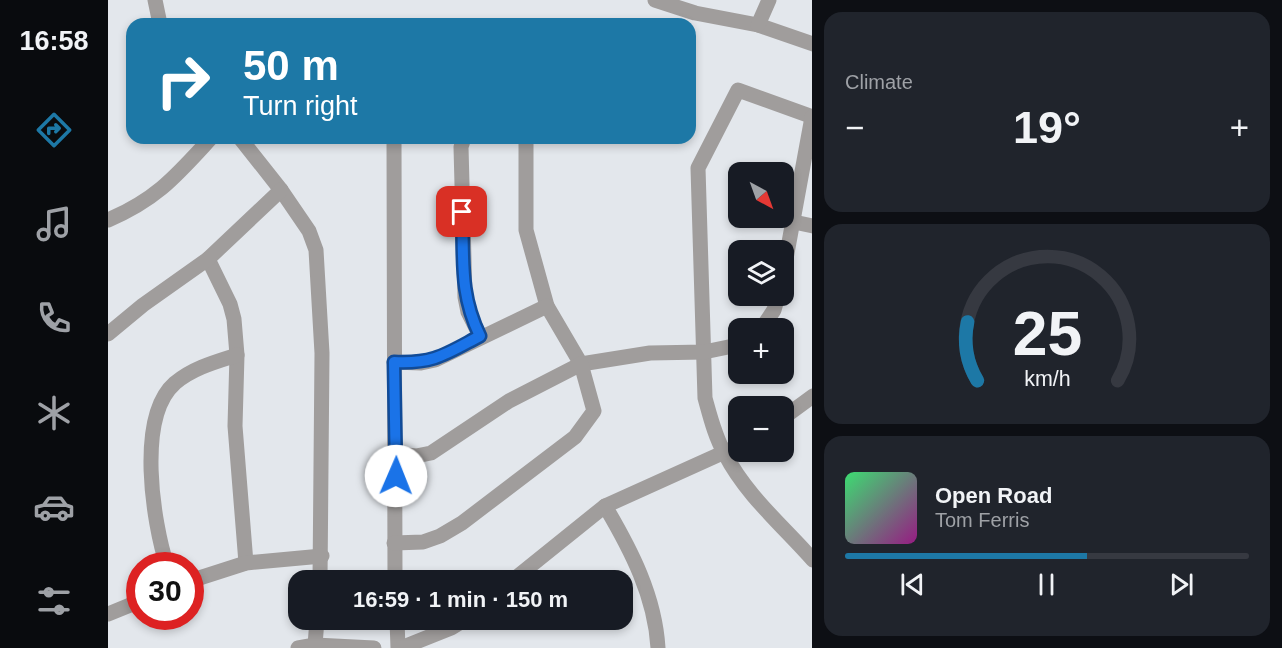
<!DOCTYPE html>
<html lang="en">
<head>
<meta charset="utf-8">
<style>
  body { margin:0; font-family:Arial,sans-serif; background:#20242c; color:#f1f3f6; height:100vh; display:flex; flex-direction:column; font-size:22px; white-space:nowrap }
  * { box-sizing:border-box; margin:0 }
  p { font-size:20px; color:#9ea1a6 }
  .icon { flex:none; width:33px; height:33px; fill:none; stroke:currentColor; stroke-width:2; stroke-linecap:round; stroke-linejoin:round }
  .map { position:relative; flex:1; overflow:hidden }
  .sheet { display:flex; flex-direction:column; gap:12px; padding:12px; background:#0d0f14; width:470px }
  .sheet>* { flex:none }
  .top-card { position:absolute; left:18px; top:18px; width:570px; height:126px; border-radius:18px; box-shadow:0 3px 9px #0003; background:#1d78a6; color:#fff; overflow:hidden }
  .needle { width:39px; rotate:139deg }
  .controls { position:absolute; left:620px; top:162px; display:grid; gap:12px }
  .controls a { display:grid; place-items:center; width:66px; height:66px; border-radius:12px; background:#171b24; box-shadow:0 3px 9px #0003; font-size:30px }
  .speed { position:absolute; left:18px; top:552px; display:flex; gap:12px; font-size:30px; font-weight:700; text-align:center }
  .speed>* { display:grid; place-content:center; width:78px; height:78px; border-radius:50%; background:#171b24; box-shadow:0 3px 9px #0003; line-height:1 }
  .speed .limit { border:9px solid #d22; background:#fff; color:#111 }
  .pin { position:absolute; display:grid; place-items:center; width:51px; height:51px; color:#fff; margin:-26px; border-radius:12px; box-shadow:0 3px 9px #0006 }
  .me { position:absolute; width:66px; margin:-33px; rotate:1deg; stroke-linejoin:round; filter:drop-shadow(0 0 4px #0008) }
  .turn { display:flex; align-items:center; gap:21px; height:126px; padding:0 18px; font-size:27px }
  .turn .icon { width:78px; height:78px; stroke-width:2.5 }
  .turn b { display:block; font-size:42px; line-height:51px }
  .big { font-size:45px; font-weight:600; line-height:1.1 }
  .sheet .widget { flex:1; display:flex; flex-direction:column; justify-content:center; gap:9px; min-width:0; padding:0 21px; border-radius:18px; background:#20242c }
  .sheet .dial { align-items:center; gap:0 }
  .dial svg { height:156px; overflow:visible; fill:none; stroke:#363941; stroke-width:7; stroke-linecap:round; text-anchor:middle }
  .dial text { fill:#f1f3f6; stroke:none }
  .song { display:flex; align-items:center; gap:18px }
  .cover { width:72px; height:72px; border-radius:9px; background:linear-gradient(135deg,hsl(140 70% 55%),hsl(310 70% 35%)) }
  .played { height:6px; border-radius:3px; background:linear-gradient(90deg,#1d78a6 60%,#363941 60%) }
  .keys { display:flex; justify-content:space-around; direction:ltr }
  .heat { display:flex; justify-content:space-between; align-items:center; font-size:33px; direction:ltr }
  .trip { position:absolute; left:180px; top:570px; width:345px; height:60px; border-radius:18px; background:#171b24; box-shadow:0 3px 9px #0003; font-weight:600; line-height:60px; text-align:center }
  main { display:flex; flex:1; min-height:0 }
  .menu { display:flex; flex-direction:column; width:108px; justify-content:space-around; align-items:center; background:#090b0e; color:#9ea1a6 }
  .menu .icon { width:42px; height:42px }
  .menu .on { color:#1d78a6 }
  .menu b { font-size:27px; color:#f1f3f6 }
  .map>svg:first-child { display:block }
</style>
</head>
<body>
<main>
<nav class="menu">
<b>16:58</b>
<svg class="icon on" aria-label="directions" viewBox="0 0 24 24"><path d="M12 3l9 9-9 9-9-9zM9 14v-3h6M13 9l2 2-2 2"/></svg>
<svg class="icon" aria-label="music" viewBox="0 0 24 24"><path d="M9 18V5l10-2v13"/><circle cx="6" cy="18" r="3"/><circle cx="16" cy="16" r="3"/></svg>
<svg class="icon" aria-label="phone" viewBox="0 0 24 24"><path d="M5 4h4l2 5-3 2q2 4 5 5l2-3 5 2v4C11 20 4 13 5 4z"/></svg>
<svg class="icon" aria-label="climate" viewBox="0 0 24 24"><path d="M12 3v18M4 7l16 10M4 17L20 7"/></svg>
<svg class="icon" aria-label="car" viewBox="0 0 24 24"><path d="M5 17H2v-5l4-1 3-4h7l3 4 3 1v5h-3M9 17h6M6 11h13"/><circle cx="7" cy="17" r="2"/><circle cx="17" cy="17" r="2"/></svg>
<svg class="icon" aria-label="filters" viewBox="0 0 24 24"><path d="M4 7h16M4 17h16"/><circle cx="9" cy="7" r="2"/><circle cx="15" cy="17" r="2"/></svg>
</nav>
<div class="map">
<svg width="705" height="648" viewBox="0 0 705 648">
  <rect width="100%" height="100%" fill="#e3e7ec"/>
  <g fill="none" stroke-linecap="round" stroke-linejoin="round">
    <!-- street -->
    <g stroke="#a09d9c" stroke-width="15">
      <polyline points="47,0 52,24"/>
      <polyline points="547,0 587,13 650,25 705,44"/>
      <polyline points="650,25 661,0"/>
      <path d="M705,117L630,90L590,168L597,398C602,416 607,437 617,454C638,495 675,526 705,560"/>
      <polyline points="132,138 173,190 201,231 208,250 214,353 212,580"/>
      <polyline points="286,138 287,580"/>
      <polyline points="356,138 353,147 357,297 360,312 372,336"/>
      <polyline points="418,138 418,230 439,306 473,364 542,353 596,352 630,345"/>
      <path d="M0,220C49,199 68,176 103,138"/>
      <polyline points="686,222 705,226"/>
      <polyline points="100,259 122,304 126,319 129,355 127,426 138,563"/>
      <polyline points="675,275 704,117"/>
      <polyline points="654,328 666,310 670,296"/>
      <polyline points="0,334 35,305 100,259 173,190"/>
      <polyline points="286,362 313,363 327,360 439,306"/>
      <polyline points="675,418 705,396"/>
      <path d="M497,506C523,550 547,596 550,648"/>
      <polyline points="286,543 315,542 332,536 354,523 467,437 486,411 473,364 401,401 323,453 308,456 289,454"/>
      <path d="M59,566C45,522 28,417 67,383C85,368 107,362 129,355"/>
      <polyline points="405,580 497,506 630,446"/>
      <polyline points="82,581 138,563 214,556"/>
      <polyline points="0,614 32,601"/>
      <polyline points="289,620 290,648"/>
      <polyline points="207,645 209,620"/>
      <polyline points="190,648 207,645 266,648"/>
      <polyline points="293,648 343,628 356,620"/>
    </g>
  </g>
  <g fill="none" stroke-linecap="round" stroke-linejoin="round">
    <defs>
      <path id="route" d="M288,476L286,362C326,364 338,354 372,336C351,293 356,259 354,212"/>
    </defs>
    <!-- route casing -->
    <use href="#route" stroke="#114b97" stroke-width="15"/>
    <!-- route -->
    <use href="#route" stroke="#1a73e8" stroke-width="10"/>
  </g>
</svg>
<div class="controls">
<a><svg class="needle" viewBox="-14 -14 28 28"><path d="M0-13l5 13h-10z" fill="#e53935"/><path d="M0 13l5-13h-10z" fill="#9ea1a6"/></svg></a>
<a><svg class="icon" aria-label="layers" viewBox="0 0 24 24"><path d="M12 4l9 5-9 5-9-5zM3 14l9 5 9-5"/></svg></a>
<a>+</a>
<a>−</a>
</div>
<div class="speed"><div class="limit">30</div></div>
<div class="pin" style="left:354px;top:212px;background:#d93025"><svg class="icon" aria-label="arrive" viewBox="0 0 24 24"><path d="M6 21V4h12l-3 4 3 4H6"/></svg></div>
<svg class="me" style="left:288px;top:476px" viewBox="-20 -20 40 40"><circle r="19" fill="#fff"/><path d="M0-13L10 11 0 6-10 11z" fill="#1a73e8"/></svg>
<div class="trip">16:59 · 1 min · 150 m</div>
<div class="top-card">
<div class="turn"><svg class="icon" aria-label="right" viewBox="0 0 24 24"><path d="M7 20v-9h11M14 6l5 5-5 5"/></svg><div><b>50 m</b>Turn right</div></div>
</div>
</div>
<section class="sheet">
<div class="widget"><p>Climate</p>
<div class="heat"><a>−</a><b class="big">19°</b><a>+</a></div>
</div>
<div class="widget dial"><svg viewBox="0 0 100 80">
<path d="M14 69A42 42 0 1 1 86 69"/>
<path d="M14 69A42 42 0 0 1 9 39" stroke="#1d78a6"/>
<text x="50" y="56" font-size="32" font-weight="700">25</text>
<text x="50" y="72" font-size="11">km/h</text>
</svg></div>
<div class="widget">
<div class="song"><i class="cover"></i><div><b>Open Road</b><p>Tom Ferris</p></div></div>
<div class="played"></div>
<div class="keys"><svg class="icon" aria-label="previous" viewBox="0 0 24 24"><path d="M18 5L8 12l10 7zM5 5v14"/></svg><svg class="icon" aria-label="pause" viewBox="0 0 24 24"><path d="M8 5v14M16 5v14"/></svg><svg class="icon" aria-label="next" viewBox="0 0 24 24"><path d="M6 5l10 7-10 7zM19 5v14"/></svg></div>
</div>
</section>
</main>
</body>
</html>
